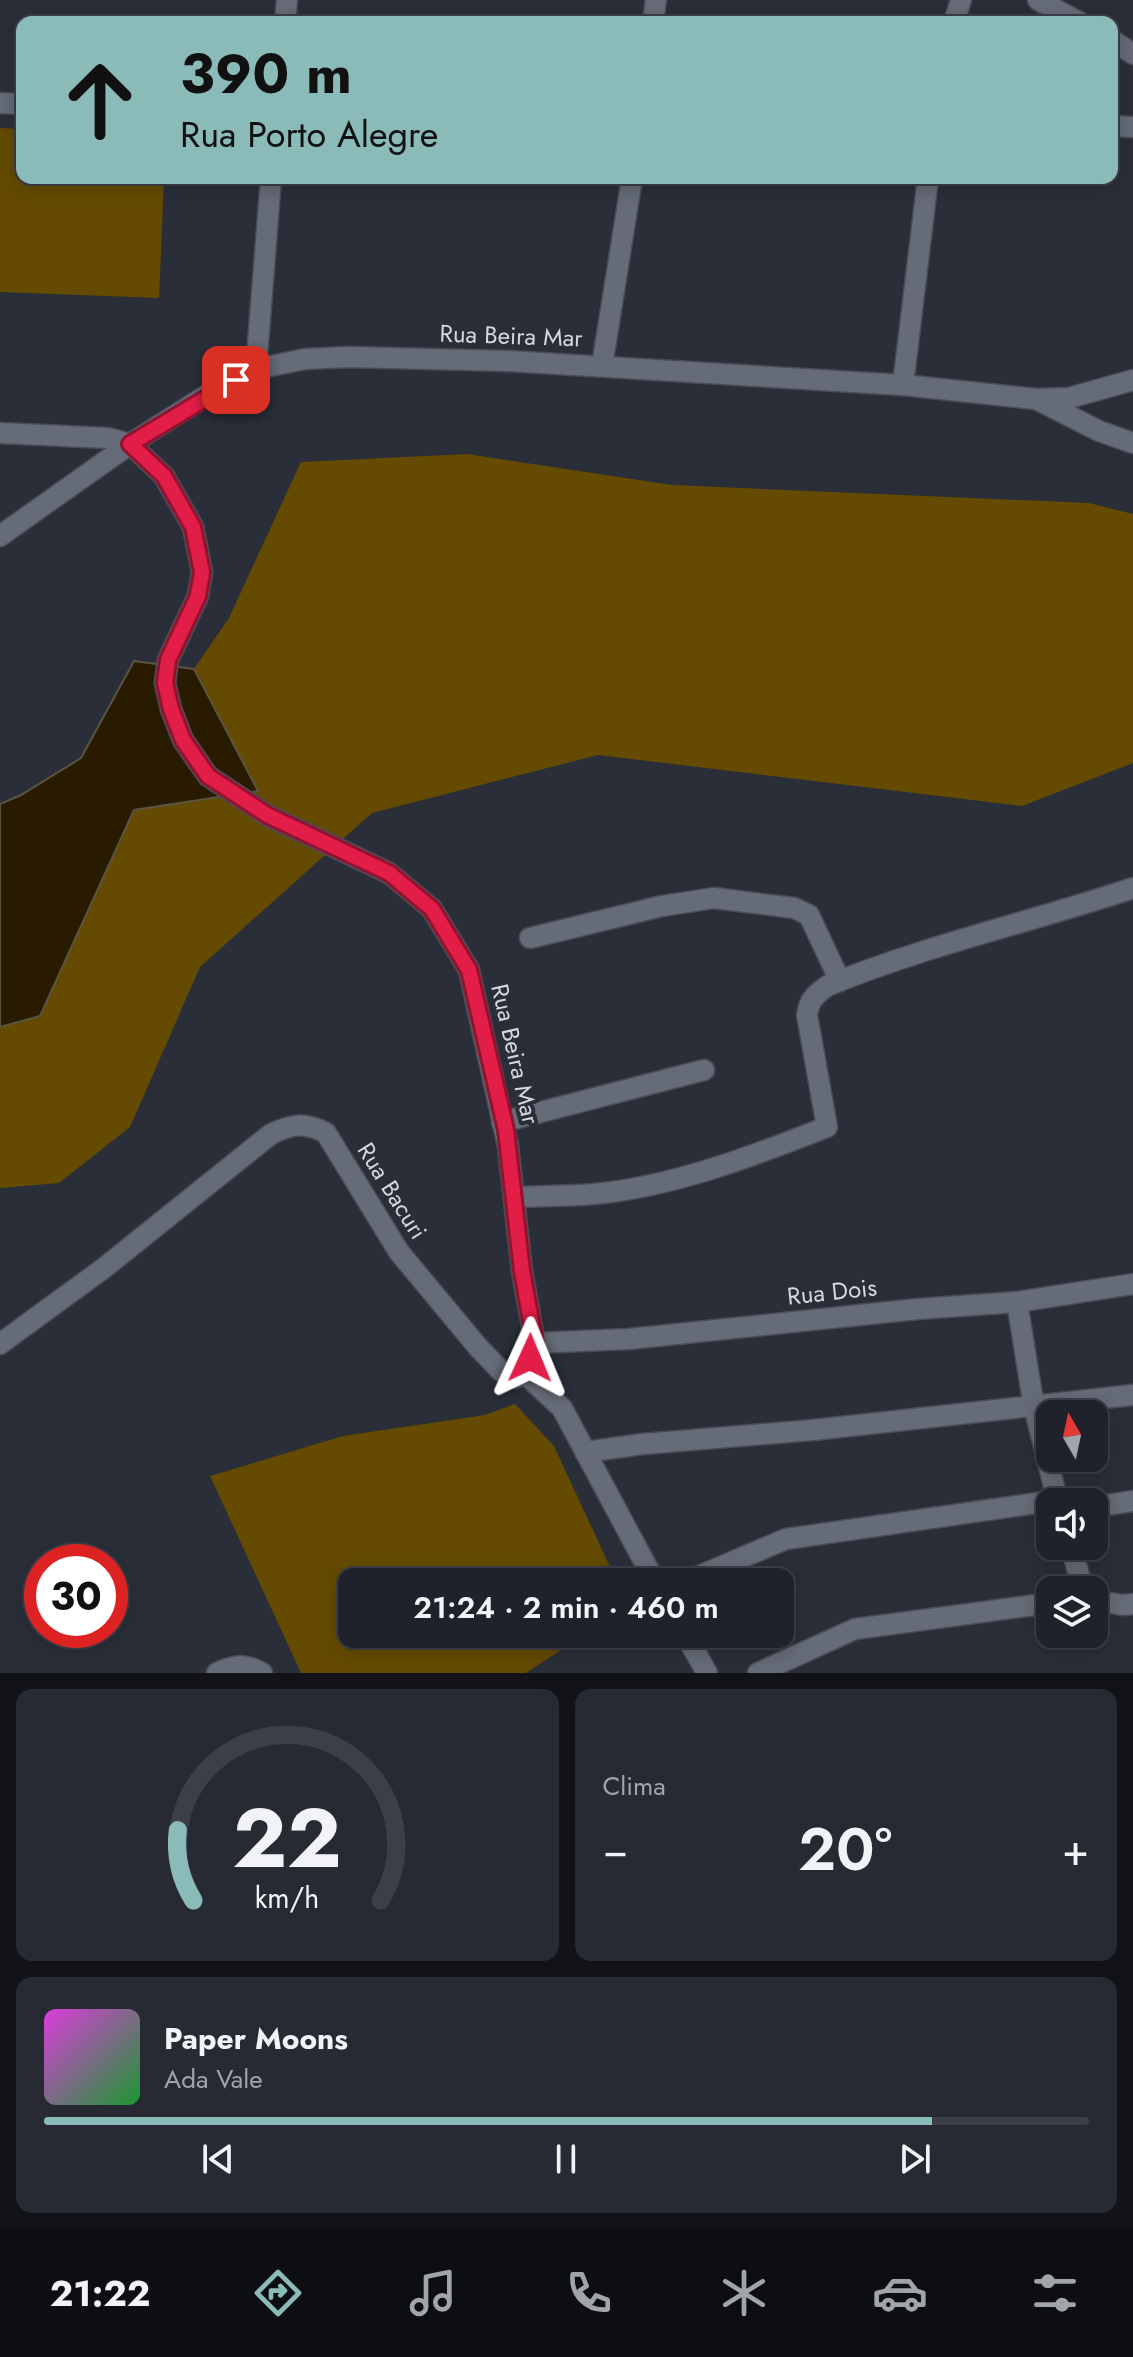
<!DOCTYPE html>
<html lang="pt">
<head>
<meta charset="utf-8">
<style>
  body { margin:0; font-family:Jost,sans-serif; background:#272a33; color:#f1f3f6; height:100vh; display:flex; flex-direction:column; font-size:30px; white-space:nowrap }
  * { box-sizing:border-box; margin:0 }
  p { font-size:26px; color:#a1a4a9 }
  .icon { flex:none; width:44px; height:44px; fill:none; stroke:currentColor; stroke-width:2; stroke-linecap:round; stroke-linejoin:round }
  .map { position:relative; height:1673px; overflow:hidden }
  .details { display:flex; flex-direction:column; gap:16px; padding:16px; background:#111318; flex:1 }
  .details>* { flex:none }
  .guide { position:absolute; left:16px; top:16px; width:1102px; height:168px; border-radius:16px; box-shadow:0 4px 20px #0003,0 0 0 2px #3c3f47; background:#8bbbb9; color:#111; overflow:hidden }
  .needle { width:52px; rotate:351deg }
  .buttons { position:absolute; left:1036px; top:1400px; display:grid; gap:16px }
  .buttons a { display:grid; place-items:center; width:72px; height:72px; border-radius:16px; background:#1f222b; box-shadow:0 4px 20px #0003,0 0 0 2px #3c3f47; font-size:40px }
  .speed { position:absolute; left:24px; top:1544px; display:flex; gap:16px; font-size:40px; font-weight:700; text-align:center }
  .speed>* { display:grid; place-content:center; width:104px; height:104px; border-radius:50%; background:#1f222b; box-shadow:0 4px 20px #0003,0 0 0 2px #3c3f47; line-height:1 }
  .speed .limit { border:12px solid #d22; background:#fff; color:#111 }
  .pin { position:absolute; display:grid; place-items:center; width:68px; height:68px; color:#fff; margin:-34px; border-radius:16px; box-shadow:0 4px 12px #0006 }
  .me { position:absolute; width:88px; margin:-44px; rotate:1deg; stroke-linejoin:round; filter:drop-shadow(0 0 6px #0008) }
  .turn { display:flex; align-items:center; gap:28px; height:168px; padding:0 32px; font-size:36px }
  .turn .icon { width:104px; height:104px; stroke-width:2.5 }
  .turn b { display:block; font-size:56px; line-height:68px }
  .big { font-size:60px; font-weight:600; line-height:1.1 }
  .details .widget { flex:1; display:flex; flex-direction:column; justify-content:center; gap:12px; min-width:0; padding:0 28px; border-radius:16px; background:#272a33 }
  .details .dial { align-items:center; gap:0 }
  .dial svg { height:208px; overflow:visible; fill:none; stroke:#3c3f47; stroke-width:7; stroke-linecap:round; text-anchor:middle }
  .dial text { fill:#f1f3f6; stroke:none }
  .song { display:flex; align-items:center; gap:24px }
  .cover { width:96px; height:96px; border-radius:12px; background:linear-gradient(135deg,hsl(300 70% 55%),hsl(130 70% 35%)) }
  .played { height:8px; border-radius:4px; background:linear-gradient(90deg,#8bbbb9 85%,#3c3f47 85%) }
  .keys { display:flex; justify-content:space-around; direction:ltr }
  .heat { display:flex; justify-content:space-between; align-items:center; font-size:44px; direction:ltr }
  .details .tiles { flex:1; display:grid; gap:16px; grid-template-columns:1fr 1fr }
  .widget:last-child { grid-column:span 2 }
  .trip { position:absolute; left:338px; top:1568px; width:456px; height:80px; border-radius:16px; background:#1f222b; box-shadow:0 4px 20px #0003,0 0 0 2px #3c3f47; font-weight:600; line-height:80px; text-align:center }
  .dock { display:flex; height:128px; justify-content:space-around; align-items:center; background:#0c0e11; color:#a1a4a9 }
  .dock .icon { width:56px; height:56px }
  .dock .selected { color:#8bbbb9 }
  .dock b { font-size:36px; color:#f1f3f6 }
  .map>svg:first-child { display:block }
</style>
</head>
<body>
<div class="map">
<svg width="1133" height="1673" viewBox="0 0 1133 1673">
  <rect width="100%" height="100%" fill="#292e39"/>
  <!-- green -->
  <g fill="#644b01">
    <polygon points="0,128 22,129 22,178 164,178 159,298 0,292"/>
    <polygon points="467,454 672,485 1089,503 1133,514 1133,763 1022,806 598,755 372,813 200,967 130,1127 59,1183 0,1188 0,1027 40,1015 134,810 257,791 194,669 229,618 301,462"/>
    <polygon points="515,1404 554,1446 617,1582 352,1582 352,1634 585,1634 526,1673 301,1673 210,1476 343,1436 485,1415"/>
  </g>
  <!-- water -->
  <polygon fill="#281b00" stroke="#5c5443" stroke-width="2" points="134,661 194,669 258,791 134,810 40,1016 0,1027 0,804 21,795 81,758"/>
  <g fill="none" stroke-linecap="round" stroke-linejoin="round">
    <defs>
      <g id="minor">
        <polyline points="1038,0 1079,22"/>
        <polyline points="285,22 287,0"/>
        <polyline points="653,22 656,0"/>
        <polyline points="954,22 961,0"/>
        <polyline points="1112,40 1133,54"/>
        <polyline points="0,103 22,104"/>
        <polyline points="1112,126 1133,127"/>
        <polyline points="602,366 632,178"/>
        <polyline points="256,369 271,178"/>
        <polyline points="903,385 928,178"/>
        <polyline points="1036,399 1099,431 1133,443"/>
        <polyline points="0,433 108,438 130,444 164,476 193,527 202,572 198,596 168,660 165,683 171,709 183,740 208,776 267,815 389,873 432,909 469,970 508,1146 522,1271 535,1343 525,1374"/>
        <polyline points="0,536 130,444 215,390 256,369 305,359 348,357 508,361 903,385 1036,399 1069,398 1133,380"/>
        <polyline points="530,938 662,906 714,898 794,908 809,915 840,981"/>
        <polyline points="502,1122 704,1070"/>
        <path d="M514,1197C541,1196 568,1196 595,1194C675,1186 753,1156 827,1127L807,1015C809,1000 815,995 827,986C926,945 1032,922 1133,888"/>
        <polyline points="1017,1302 1034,1407 1058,1502"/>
        <polyline points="535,1343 629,1339 918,1309 1017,1302 1133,1284"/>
        <path d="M0,1344L104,1268L271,1134C292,1124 305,1122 326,1133L399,1252L478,1347L501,1371L515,1378L525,1374"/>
        <polyline points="525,1374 562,1408 655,1582"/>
        <polyline points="585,1452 643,1444 813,1430 1133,1395"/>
        <polyline points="1094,1507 1133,1501"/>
        <polyline points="1071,1546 1083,1590"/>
        <polyline points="685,1582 786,1539 1058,1500"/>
        <polyline points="1094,1600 1122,1605 1133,1604"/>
        <polyline points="685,1634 707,1673"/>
        <path d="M217,1673C234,1665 246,1663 262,1673"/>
        <polyline points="758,1673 855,1629 1050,1603"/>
      </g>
    </defs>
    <!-- minor casing -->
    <use href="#minor" stroke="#494c55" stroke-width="23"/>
    <!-- minor -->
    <use href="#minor" stroke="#656b77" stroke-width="20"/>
  </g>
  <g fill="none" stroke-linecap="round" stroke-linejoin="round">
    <defs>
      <polyline id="route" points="236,380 130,444 164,476 193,527 202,572 198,596 168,660 165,683 171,709 183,740 208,776 267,815 389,873 432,909 469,970 506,1130 522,1271 535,1343 530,1358"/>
    </defs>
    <!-- route casing -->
    <use href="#route" stroke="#92132f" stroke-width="20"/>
    <!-- route -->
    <use href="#route" stroke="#e11d48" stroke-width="14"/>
  </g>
  <g text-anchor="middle" stroke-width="8" stroke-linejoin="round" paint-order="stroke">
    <!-- street labels -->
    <g font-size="24" fill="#d5d8df" stroke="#292e39">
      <text transform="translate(511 336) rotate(2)" y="8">Rua Beira Mar</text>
      <text transform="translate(515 1054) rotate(77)" y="8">Rua Beira Mar</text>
      <text transform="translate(392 1191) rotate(58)" y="8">Rua Bacuri</text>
      <text transform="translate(832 1292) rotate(-6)" y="8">Rua Dois</text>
    </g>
  </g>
</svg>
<div class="buttons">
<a><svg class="needle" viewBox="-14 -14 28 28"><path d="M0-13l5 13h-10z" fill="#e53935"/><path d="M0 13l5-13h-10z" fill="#a1a4a9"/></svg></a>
<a><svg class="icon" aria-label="sound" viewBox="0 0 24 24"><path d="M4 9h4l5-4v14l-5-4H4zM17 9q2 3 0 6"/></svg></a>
<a><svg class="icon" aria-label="layers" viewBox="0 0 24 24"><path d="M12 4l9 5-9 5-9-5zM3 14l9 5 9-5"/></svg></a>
</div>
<div class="speed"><div class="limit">30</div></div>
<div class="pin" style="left:236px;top:380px;background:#d93025"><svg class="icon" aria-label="arrive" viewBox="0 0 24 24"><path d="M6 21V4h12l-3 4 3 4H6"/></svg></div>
<svg class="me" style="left:530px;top:1358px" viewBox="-20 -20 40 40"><path d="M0-17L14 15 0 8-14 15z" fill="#e11d48" stroke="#fff" stroke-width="4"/></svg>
<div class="trip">21:24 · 2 min · 460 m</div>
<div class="guide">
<div class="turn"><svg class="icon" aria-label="ahead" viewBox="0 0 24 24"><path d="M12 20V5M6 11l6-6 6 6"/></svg><div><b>390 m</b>Rua Porto Alegre</div></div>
</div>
</div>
<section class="details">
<div class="tiles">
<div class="widget dial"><svg viewBox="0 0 100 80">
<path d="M14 69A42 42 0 1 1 86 69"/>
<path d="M14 69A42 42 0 0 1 8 42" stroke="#8bbbb9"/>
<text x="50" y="56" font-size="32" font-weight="700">22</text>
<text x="50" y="72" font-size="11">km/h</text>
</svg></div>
<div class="widget"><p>Clima</p>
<div class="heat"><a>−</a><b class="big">20°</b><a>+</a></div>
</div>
<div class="widget">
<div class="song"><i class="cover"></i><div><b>Paper Moons</b><p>Ada Vale</p></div></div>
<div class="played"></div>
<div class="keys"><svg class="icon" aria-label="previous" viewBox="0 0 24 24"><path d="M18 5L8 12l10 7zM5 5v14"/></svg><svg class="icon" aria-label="pause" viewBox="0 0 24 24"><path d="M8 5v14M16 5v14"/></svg><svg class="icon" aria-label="next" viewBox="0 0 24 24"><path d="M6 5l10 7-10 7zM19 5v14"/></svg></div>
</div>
</div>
</section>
<nav class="dock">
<b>21:22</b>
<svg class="icon selected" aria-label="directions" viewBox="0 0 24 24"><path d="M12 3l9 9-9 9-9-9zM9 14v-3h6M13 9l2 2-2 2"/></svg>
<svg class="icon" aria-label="music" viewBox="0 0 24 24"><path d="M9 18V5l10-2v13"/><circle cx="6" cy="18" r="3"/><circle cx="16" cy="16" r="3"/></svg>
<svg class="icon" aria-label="phone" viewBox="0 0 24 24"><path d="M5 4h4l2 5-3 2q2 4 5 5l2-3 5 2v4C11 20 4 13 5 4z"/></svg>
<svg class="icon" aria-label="climate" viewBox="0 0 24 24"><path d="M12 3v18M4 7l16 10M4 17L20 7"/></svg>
<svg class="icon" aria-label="car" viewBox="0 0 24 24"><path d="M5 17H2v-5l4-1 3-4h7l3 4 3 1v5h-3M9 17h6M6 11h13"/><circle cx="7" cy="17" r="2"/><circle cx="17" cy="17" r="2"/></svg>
<svg class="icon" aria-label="filters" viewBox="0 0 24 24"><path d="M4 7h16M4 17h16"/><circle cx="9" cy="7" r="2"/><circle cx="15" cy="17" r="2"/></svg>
</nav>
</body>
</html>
